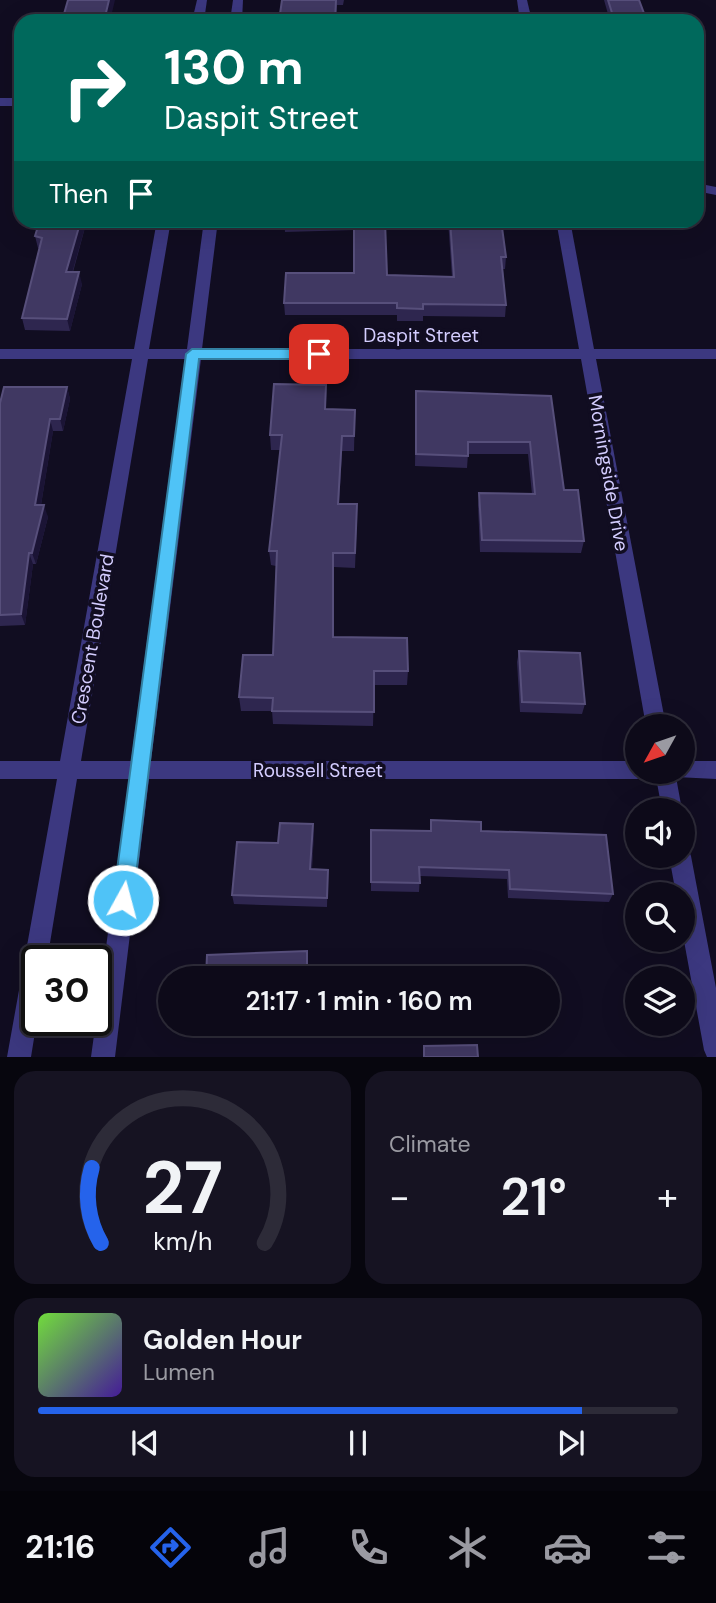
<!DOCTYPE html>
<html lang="en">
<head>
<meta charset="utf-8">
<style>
  body { margin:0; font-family:"DM Sans",sans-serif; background:#161322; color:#f1f3f6; height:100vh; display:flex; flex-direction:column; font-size:26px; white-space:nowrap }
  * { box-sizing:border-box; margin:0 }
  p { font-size:23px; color:#9a9aa2 }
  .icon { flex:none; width:38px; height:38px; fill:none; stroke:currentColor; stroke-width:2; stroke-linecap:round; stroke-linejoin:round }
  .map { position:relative; height:1057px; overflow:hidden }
  .side { display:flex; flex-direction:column; gap:14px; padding:14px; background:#07060e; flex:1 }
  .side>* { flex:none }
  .banner { position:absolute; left:14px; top:14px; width:690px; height:214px; border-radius:21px; box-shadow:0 7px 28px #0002,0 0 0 2px #2d2b38; background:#00695c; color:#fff; overflow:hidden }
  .needle { width:46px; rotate:230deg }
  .fabs { position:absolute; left:625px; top:714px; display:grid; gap:14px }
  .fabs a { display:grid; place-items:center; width:70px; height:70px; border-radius:50%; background:#0d0a19; box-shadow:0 7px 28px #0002,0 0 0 2px #2d2b38; font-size:35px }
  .speed { position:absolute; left:21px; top:945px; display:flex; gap:14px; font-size:35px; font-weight:700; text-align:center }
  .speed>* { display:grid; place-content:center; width:91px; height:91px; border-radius:50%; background:#0d0a19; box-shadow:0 7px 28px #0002,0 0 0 2px #2d2b38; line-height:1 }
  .speed .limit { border:4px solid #111; border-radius:10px; background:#fff; color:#111 }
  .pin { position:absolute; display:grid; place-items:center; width:60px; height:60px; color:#fff; margin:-30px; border-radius:14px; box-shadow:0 4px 10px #0006 }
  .me { position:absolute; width:77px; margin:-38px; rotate:7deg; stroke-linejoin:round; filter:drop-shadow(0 0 5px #0008) }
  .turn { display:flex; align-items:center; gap:24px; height:147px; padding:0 35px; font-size:32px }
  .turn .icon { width:91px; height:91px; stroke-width:2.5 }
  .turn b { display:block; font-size:49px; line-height:60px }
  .then { display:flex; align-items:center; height:66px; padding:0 35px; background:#0003; gap:14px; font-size:26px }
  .big { font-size:52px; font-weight:600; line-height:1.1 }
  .side .tile { flex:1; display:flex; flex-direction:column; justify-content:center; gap:10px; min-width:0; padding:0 24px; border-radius:21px; background:#161322 }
  .side .dial { align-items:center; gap:0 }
  .dial svg { height:182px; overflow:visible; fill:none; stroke:#2d2b38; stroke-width:7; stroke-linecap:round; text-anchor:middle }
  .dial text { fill:#f1f3f6; stroke:none }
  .song { display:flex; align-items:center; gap:21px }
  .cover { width:84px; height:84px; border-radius:10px; background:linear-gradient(135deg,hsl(100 70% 55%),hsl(260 70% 35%)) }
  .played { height:7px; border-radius:4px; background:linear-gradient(90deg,#2563eb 85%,#2d2b38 85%) }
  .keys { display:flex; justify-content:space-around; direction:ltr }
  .heat { display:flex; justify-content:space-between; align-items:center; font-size:38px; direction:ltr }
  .side .tiles { flex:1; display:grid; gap:14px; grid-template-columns:1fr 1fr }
  .tile:last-child { grid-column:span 2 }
  .trip { position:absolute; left:158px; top:966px; width:402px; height:70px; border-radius:35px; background:#0d0a19; box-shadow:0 7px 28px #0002,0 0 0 2px #2d2b38; font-weight:600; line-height:70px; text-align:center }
  .tabs { display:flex; height:112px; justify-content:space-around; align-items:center; background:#05040a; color:#9a9aa2 }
  .tabs .icon { width:49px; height:49px }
  .tabs .selected { color:#2563eb }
  .tabs b { font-size:32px; color:#f1f3f6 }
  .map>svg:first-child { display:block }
</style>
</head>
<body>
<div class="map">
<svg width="716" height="1057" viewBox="0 0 716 1057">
  <rect width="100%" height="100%" fill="#110d21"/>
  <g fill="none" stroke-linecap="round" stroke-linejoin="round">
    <!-- minor -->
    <g fill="#3c3880" fill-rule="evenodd">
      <polygon points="197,0 207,0 204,21 192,21"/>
      <polygon points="233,0 243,0 242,21 230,21"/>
      <polygon points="517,0 527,0 532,21 520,21"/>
      <rect x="0" y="98" width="21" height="8"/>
      <polygon points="696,183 716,187 716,195 696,191"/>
      <path d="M157,220H171L149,349H187L204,220H218L202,349H579L556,220H570L594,349H716V359H596L666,726H646L581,359H201L151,761H637V772H646L644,777L637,779H149L115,1057H91L129,779H77L47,961H37V1020L31,1057H7L57,779H0V761H60L132,359H0V349H134ZM148,359H185L131,761H81Z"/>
      <polygon points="682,761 716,761 716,779 676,777 682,810 662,810 655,772 682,772"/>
      <polygon points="682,847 688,849 691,856 716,988 716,1057 707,1057 704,1050 682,930 682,894 676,894 669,856 682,856"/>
    </g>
  </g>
  <!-- wall -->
  <g fill="#2e264f">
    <polygon points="290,0 344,0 343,5 337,5 336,21 279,21"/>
    <polygon points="604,0 639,0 645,16 644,21 610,21"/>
    <polygon points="40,220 87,220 73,272 82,284 70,331 25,330 22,318 40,249 38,248 35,236"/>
    <polygon points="284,220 365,220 387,275 452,277 448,220 501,220 506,257 505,269 503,269 506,305 505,317 423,316 423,321 397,321 397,315 285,315 284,303 354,273 354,230 285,232"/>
    <polygon points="67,387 70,399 63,431 53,431 41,505 48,517 36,564 33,564 25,625 0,626 0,403"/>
    <polygon points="416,391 551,396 564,490 584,541 581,553 480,552 478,505 479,493 532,494 528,454 468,454 467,468 415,466"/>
    <polygon points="326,400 326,409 355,410 354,451 342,451 339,504 357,519 355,568 334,567 334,637 408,671 407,685 374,685 373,726 273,724 272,711 241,711 239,697 273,655 276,566 271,565 269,551 280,450 271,450 270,435"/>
    <polygon points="519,651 585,704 582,714 520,712 517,662"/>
    <polygon points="431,820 481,831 613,894 609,902 508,898 507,879 420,876 419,892 371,891 371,830 430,831"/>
    <polygon points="313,824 314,833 312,869 328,870 327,907 234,904 232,895 278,843"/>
  </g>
  <!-- shaded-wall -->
  <g fill="#1b1435">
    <polygon points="109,0 115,0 110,21 104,21"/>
    <polygon points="81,220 87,220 69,284 66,272"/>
    <polygon points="79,272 82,284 70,331 67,319"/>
    <polygon points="67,387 70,399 63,431 60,419"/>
    <polygon points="50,419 53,431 39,517 35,505"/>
    <polygon points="342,436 342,451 338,519 338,504"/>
    <polygon points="44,505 48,517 36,564 32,553"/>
    <polygon points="29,553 33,564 25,625 21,614"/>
    <polygon points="313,824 314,833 311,878 310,869"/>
  </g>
  <!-- building -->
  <g fill="#403862" stroke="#574f7b" stroke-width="2">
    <polygon points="68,0 109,0 104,21 62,21"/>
    <polygon points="282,0 336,0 335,21 279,21"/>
    <polygon points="608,0 639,0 645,16 613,16"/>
    <polygon points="40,220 81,220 66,272 79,272 67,319 22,318 42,238 35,236"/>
    <polygon points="450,220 501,220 506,257 501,257 506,305 423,304 423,309 397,308 397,303 284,303 286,273 354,273 354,221 385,221 387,275 454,277"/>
    <polygon points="274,384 326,385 325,409 355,410 354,436 342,436 338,504 357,504 355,553 333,553 333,637 407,638 408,671 374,671 374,712 272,711 273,698 239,697 243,655 273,655 277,551 269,551 282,435 270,435"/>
    <polygon points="4,387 67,387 60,419 50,419 35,505 44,505 32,553 29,553 21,614 0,615 0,403"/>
    <polygon points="416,391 551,396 564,490 578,490 584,541 482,540 479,493 535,494 530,442 468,442 468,456 416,454"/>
    <polygon points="519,651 580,653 585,704 522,702"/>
    <polygon points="431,820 481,822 481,831 606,835 613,894 510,889 509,870 419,867 420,883 371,882 371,830 431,831"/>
    <polygon points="280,823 313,824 310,869 328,870 327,898 232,895 237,842 278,843"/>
    <polygon points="307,951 307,978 206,978 207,955"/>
    <polygon points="477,1045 478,1057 424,1057 424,1046"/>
  </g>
  <!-- route -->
  <polygon fill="#4fc3f7" stroke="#337fa1" stroke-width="2" points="192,349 319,349 326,354 319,359 199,359 133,900 130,907 123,910 116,907 113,900 186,354"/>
  <g text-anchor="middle" stroke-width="7" stroke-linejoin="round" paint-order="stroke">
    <!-- street labels -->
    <g font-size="19" fill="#d4cdff" stroke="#110d21">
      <text x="421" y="342">Daspit Street</text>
      <text transform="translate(609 473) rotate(80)" y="7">Morningside Drive</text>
      <text transform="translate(92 639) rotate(-80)" y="7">Crescent Boulevard</text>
      <text x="318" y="777">Roussell Street</text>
    </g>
  </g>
</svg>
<div class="fabs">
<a><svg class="needle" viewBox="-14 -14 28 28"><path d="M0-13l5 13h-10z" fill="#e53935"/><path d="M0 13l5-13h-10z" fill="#9a9aa2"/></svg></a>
<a><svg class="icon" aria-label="sound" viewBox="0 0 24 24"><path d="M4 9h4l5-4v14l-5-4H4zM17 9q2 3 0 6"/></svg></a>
<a><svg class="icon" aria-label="search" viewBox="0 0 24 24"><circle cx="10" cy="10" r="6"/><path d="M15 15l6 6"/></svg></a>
<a><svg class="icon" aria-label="layers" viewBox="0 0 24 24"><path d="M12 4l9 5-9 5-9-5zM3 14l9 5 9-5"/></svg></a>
</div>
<div class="speed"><div class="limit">30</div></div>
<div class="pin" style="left:319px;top:354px;background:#d93025"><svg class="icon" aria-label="arrive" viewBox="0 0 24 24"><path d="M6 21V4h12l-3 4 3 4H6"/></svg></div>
<svg class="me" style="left:123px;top:900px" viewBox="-20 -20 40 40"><circle r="17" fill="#4fc3f7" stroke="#fff" stroke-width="3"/><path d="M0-11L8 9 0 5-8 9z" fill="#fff"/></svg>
<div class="trip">21:17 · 1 min · 160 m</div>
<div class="banner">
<div class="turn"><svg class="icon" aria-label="right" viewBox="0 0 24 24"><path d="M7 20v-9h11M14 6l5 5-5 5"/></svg><div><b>130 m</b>Daspit Street</div></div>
<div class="then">Then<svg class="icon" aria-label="arrive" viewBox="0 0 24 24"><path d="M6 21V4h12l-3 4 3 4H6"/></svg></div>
</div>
</div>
<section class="side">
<div class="tiles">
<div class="tile dial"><svg viewBox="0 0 100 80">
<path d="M14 69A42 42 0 1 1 86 69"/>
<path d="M14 69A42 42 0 0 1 10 36" stroke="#2563eb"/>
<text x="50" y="56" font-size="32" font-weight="700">27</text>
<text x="50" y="72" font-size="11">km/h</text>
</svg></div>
<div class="tile"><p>Climate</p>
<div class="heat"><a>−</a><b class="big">21°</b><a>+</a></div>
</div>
<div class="tile">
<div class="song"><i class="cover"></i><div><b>Golden Hour</b><p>Lumen</p></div></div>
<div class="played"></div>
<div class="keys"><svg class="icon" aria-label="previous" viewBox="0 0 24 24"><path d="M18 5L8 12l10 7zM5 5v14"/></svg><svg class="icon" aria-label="pause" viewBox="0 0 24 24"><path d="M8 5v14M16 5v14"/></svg><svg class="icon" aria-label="next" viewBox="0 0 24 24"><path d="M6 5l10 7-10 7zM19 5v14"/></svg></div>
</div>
</div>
</section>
<nav class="tabs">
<b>21:16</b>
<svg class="icon selected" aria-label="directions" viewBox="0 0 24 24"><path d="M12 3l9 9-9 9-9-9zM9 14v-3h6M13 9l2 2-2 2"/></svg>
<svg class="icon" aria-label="music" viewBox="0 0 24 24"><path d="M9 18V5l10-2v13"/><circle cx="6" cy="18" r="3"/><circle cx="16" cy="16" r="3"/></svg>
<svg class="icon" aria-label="phone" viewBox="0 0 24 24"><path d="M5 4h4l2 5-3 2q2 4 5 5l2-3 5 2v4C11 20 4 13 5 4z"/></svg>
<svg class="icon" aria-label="climate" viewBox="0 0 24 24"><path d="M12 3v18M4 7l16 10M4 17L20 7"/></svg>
<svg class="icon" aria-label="car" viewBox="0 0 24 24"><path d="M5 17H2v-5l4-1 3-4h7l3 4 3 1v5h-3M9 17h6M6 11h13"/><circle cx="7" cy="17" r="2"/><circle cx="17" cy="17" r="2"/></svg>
<svg class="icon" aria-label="filters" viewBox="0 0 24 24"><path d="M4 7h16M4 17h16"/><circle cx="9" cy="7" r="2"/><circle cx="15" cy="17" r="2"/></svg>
</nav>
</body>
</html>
